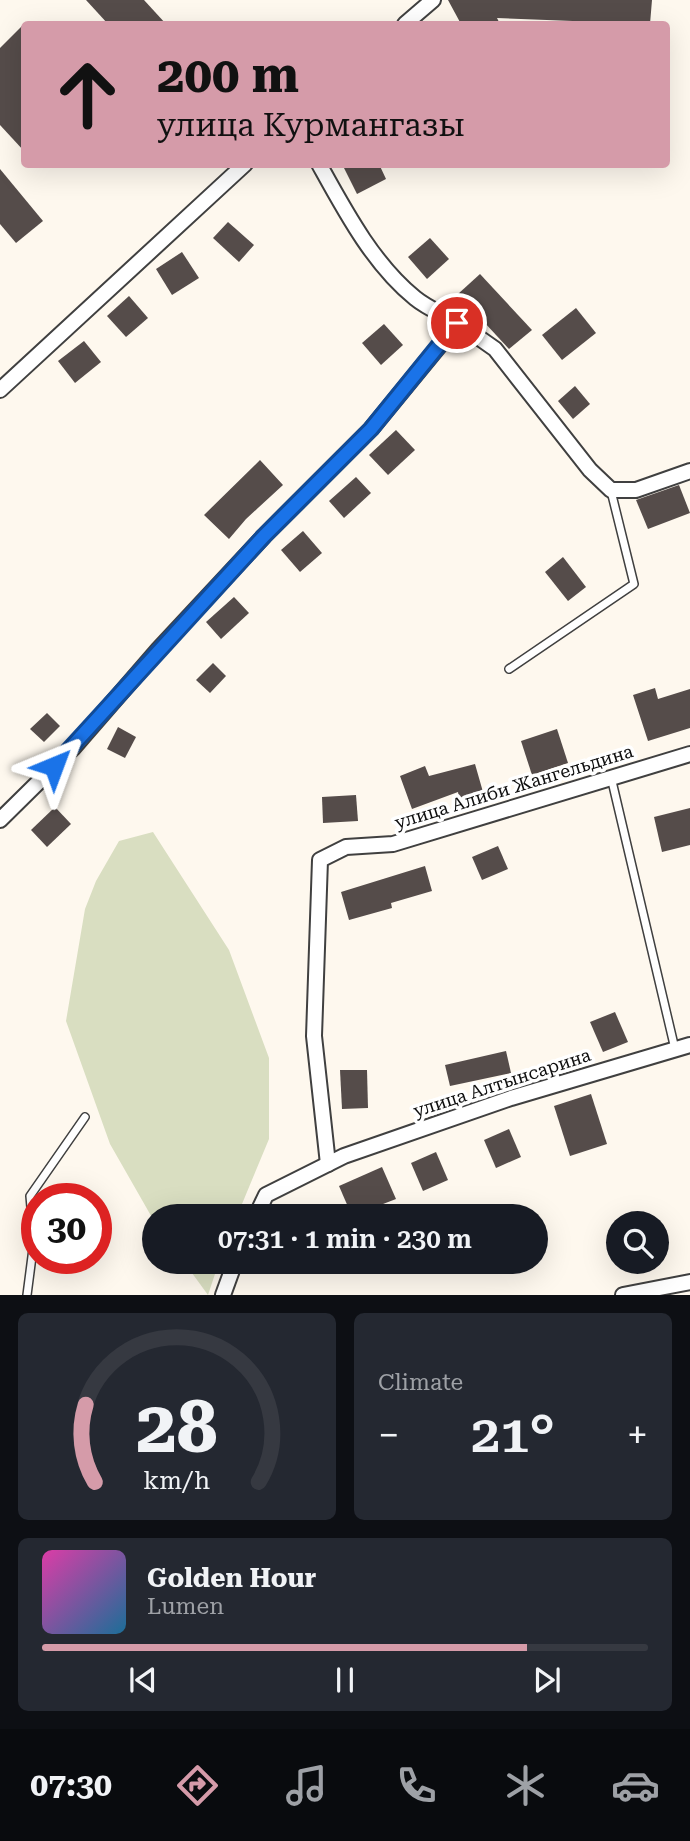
<!DOCTYPE html>
<html lang="en">
<head>
<meta charset="utf-8">
<style>
  body { margin:0; font-family:"Roboto Serif",serif; background:#242831; color:#f1f3f6; height:100vh; display:flex; flex-direction:column; font-size:26px; white-space:nowrap }
  * { box-sizing:border-box; margin:0 }
  p { font-size:23px; color:#9ea1a6 }
  .icon { flex:none; width:38px; height:38px; fill:none; stroke:currentColor; stroke-width:2; stroke-linecap:round; stroke-linejoin:round }
  .map { position:relative; height:1295px; overflow:hidden }
  .drawer { display:flex; flex-direction:column; gap:18px; padding:18px; background:#0d0f14; flex:1 }
  .drawer>* { flex:none }
  .guide { position:absolute; left:21px; top:21px; width:649px; height:147px; border-radius:7px; box-shadow:0 7px 28px #0002; background:#d59ba9; color:#111; overflow:hidden }
  .fabs { position:absolute; left:606px; top:1211px; display:grid; gap:14px }
  .fabs a { display:grid; place-items:center; width:63px; height:63px; border-radius:50%; background:#171b24; box-shadow:0 7px 28px #0002; font-size:35px }
  .speed { position:absolute; left:21px; top:1183px; display:flex; gap:14px; font-size:35px; font-weight:700; text-align:center }
  .speed>* { display:grid; place-content:center; width:91px; height:91px; border-radius:50%; background:#171b24; box-shadow:0 7px 28px #0002; line-height:1 }
  .speed .limit { border:10px solid #d22; background:#fff; color:#111 }
  .pin { position:absolute; display:grid; place-items:center; width:60px; height:60px; color:#fff; margin:-30px; border:4px solid #fff; border-radius:50%; box-shadow:0 2px 7px #0007 }
  .me { position:absolute; width:77px; margin:-38px; rotate:44deg; stroke-linejoin:round; filter:drop-shadow(0 0 5px #0008) }
  .turn { display:flex; align-items:center; gap:24px; height:147px; padding:0 21px; font-size:32px }
  .turn .icon { width:91px; height:91px; stroke-width:2.5 }
  .turn b { display:block; font-size:49px; line-height:60px }
  .big { font-size:52px; font-weight:600; line-height:1.1 }
  .drawer .tile { flex:1; display:flex; flex-direction:column; justify-content:center; gap:10px; min-width:0; padding:0 24px; border-radius:10px; background:#242831 }
  .drawer .dial { align-items:center; gap:0 }
  .dial svg { height:182px; overflow:visible; fill:none; stroke:#363941; stroke-width:7; stroke-linecap:round; text-anchor:middle }
  .dial text { fill:#f1f3f6; stroke:none }
  .song { display:flex; align-items:center; gap:21px }
  .cover { width:84px; height:84px; border-radius:10px; background:linear-gradient(135deg,hsl(320 70% 55%),hsl(200 70% 35%)) }
  .played { height:7px; border-radius:4px; background:linear-gradient(90deg,#d59ba9 80%,#363941 80%) }
  .keys { display:flex; justify-content:space-around; direction:ltr }
  .heat { display:flex; justify-content:space-between; align-items:center; font-size:38px; direction:ltr }
  .drawer .tiles { flex:1; display:grid; gap:18px; grid-template-columns:1fr 1fr }
  .tile:last-child { grid-column:span 2 }
  .trip { position:absolute; left:142px; top:1204px; width:406px; height:70px; border-radius:35px; background:#171b24; box-shadow:0 7px 28px #0002; font-weight:600; line-height:70px; text-align:center }
  .menu { display:flex; height:112px; justify-content:space-around; align-items:center; background:#090b0e; color:#9ea1a6 }
  .menu .icon { width:49px; height:49px }
  .menu .on { color:#d59ba9 }
  .menu b { font-size:32px; color:#f1f3f6 }
  .map>svg:first-child { display:block }
</style>
</head>
<body>
<div class="map">
<svg width="690" height="1295" viewBox="0 0 690 1295">
  <rect width="100%" height="100%" fill="#fef8ee"/>
  <!-- cemetery -->
  <g fill="#d9dec1">
    <polygon points="153,832 229,950 269,1058 269,1139 237,1216 154,1216 154,1221 110,1144 66,1021 85,909 96,881 119,841"/>
    <polygon points="184,1262 219,1262 208,1295"/>
  </g>
  <!-- building -->
  <g fill="#554c4a">
    <polygon points="86,0 144,0 166,24 108,24"/>
    <polygon points="448,0 652,0 650,24 497,18 500,24 461,24"/>
    <polygon points="24,24 24,151 0,125 0,48"/>
    <polygon points="342,164 379,164 386,179 357,194"/>
    <polygon points="0,169 43,221 16,243 0,224"/>
    <polygon points="228,222 254,245 239,262 213,238"/>
    <polygon points="430,238 449,259 427,279 408,257"/>
    <polygon points="182,252 199,278 172,295 156,269"/>
    <polygon points="480,274 532,330 509,349 458,294"/>
    <polygon points="129,296 148,318 126,337 107,316"/>
    <polygon points="576,308 596,333 562,360 542,335"/>
    <polygon points="384,324 403,345 381,365 362,343"/>
    <polygon points="84,341 101,362 75,383 58,361"/>
    <polygon points="575,386 590,404 573,419 558,401"/>
    <polygon points="396,430 415,450 388,475 369,455"/>
    <polygon points="260,460 283,485 246,519 229,539 204,515"/>
    <polygon points="356,477 371,493 344,518 329,501"/>
    <polygon points="679,485 690,513 648,529 636,500"/>
    <polygon points="303,531 322,553 300,572 281,550"/>
    <polygon points="563,557 586,587 568,601 545,572"/>
    <polygon points="234,597 249,613 221,639 206,622"/>
    <polygon points="213,663 226,676 210,693 196,680"/>
    <polygon points="655,688 658,699 690,689 690,728 648,741 633,695"/>
    <polygon points="47,713 60,726 44,742 30,729"/>
    <polygon points="118,727 136,737 125,758 107,749"/>
    <polygon points="557,729 568,763 532,775 521,741"/>
    <polygon points="475,764 483,792 459,798 458,792 412,809 400,776 425,766 429,776"/>
    <polygon points="356,795 358,821 323,823 322,797"/>
    <polygon points="55,807 71,824 47,847 31,830"/>
    <polygon points="690,808 690,845 662,852 654,817"/>
    <polygon points="498,846 508,869 482,880 472,857"/>
    <polygon points="425,866 432,891 391,903 392,908 349,920 341,892"/>
    <polygon points="615,1012 628,1042 603,1052 590,1022"/>
    <polygon points="506,1051 511,1073 450,1086 445,1065"/>
    <polygon points="340,1070 367,1070 368,1108 342,1109"/>
    <polygon points="591,1094 607,1144 570,1156 554,1106"/>
    <polygon points="509,1129 521,1157 496,1168 484,1140"/>
    <polygon points="436,1152 448,1180 423,1191 411,1163"/>
    <polygon points="382,1167 396,1199 352,1216 339,1186"/>
  </g>
  <g fill="none" stroke-linecap="round" stroke-linejoin="round">
    <defs>
      <g id="lane">
        <polyline points="509,669 634,584 611,491"/>
        <polyline points="611,777 675,1049"/>
        <polyline points="27,1295 34,1241 30,1196 85,1117"/>
      </g>
      <g id="street">
        <polyline points="405,24 433,0"/>
        <path d="M319,164C345,211 373,264 415,298C427,308 444,315 458,323"/>
        <polyline points="0,390 245,164"/>
        <polyline points="0,820 73,748 158,650 264,536 371,429 458,323 495,349 590,470 611,490 636,490 690,471"/>
        <polyline points="328,1164 314,1036 320,860 346,847 393,844 690,754"/>
        <polyline points="256,1216 266,1195 344,1156 511,1098 690,1045"/>
        <polyline points="223,1295 235,1262"/>
        <polyline points="623,1295 690,1282"/>
      </g>
    </defs>
    <!-- lane casing -->
    <use href="#lane" stroke="#404040" stroke-width="10"/>
    <!-- street casing -->
    <use href="#street" stroke="#404040" stroke-width="18"/>
    <!-- lane -->
    <use href="#lane" stroke="#fff" stroke-width="7"/>
    <!-- street -->
    <use href="#street" stroke="#fff" stroke-width="14"/>
  </g>
  <g fill="none" stroke-linecap="round" stroke-linejoin="round">
    <defs>
      <polyline id="route" points="54,766 264,536 371,429 457,323"/>
    </defs>
    <!-- route casing -->
    <use href="#route" stroke="#114b97" stroke-width="18"/>
    <!-- route -->
    <use href="#route" stroke="#1a73e8" stroke-width="12"/>
  </g>
  <g text-anchor="middle" stroke-width="7" stroke-linejoin="round" paint-order="stroke">
    <!-- street labels -->
    <g font-size="18" fill="#0d0d0d" stroke="#fff">
      <text transform="translate(514 787) rotate(-17)" y="6">улица Алиби Жангельдина</text>
      <text transform="translate(502 1083) rotate(-18)" y="6">улица Алтынсарина</text>
    </g>
  </g>
</svg>
<div class="fabs">
<a><svg class="icon" aria-label="search" viewBox="0 0 24 24"><circle cx="10" cy="10" r="6"/><path d="M15 15l6 6"/></svg></a>
</div>
<div class="speed"><div class="limit">30</div></div>
<div class="pin" style="left:457px;top:323px;background:#d93025"><svg class="icon" aria-label="arrive" viewBox="0 0 24 24"><path d="M6 21V4h12l-3 4 3 4H6"/></svg></div>
<svg class="me" style="left:54px;top:766px" viewBox="-20 -20 40 40"><path d="M0-17L14 15 0 8-14 15z" fill="#1a73e8" stroke="#fff" stroke-width="4"/></svg>
<div class="trip">07:31 · 1 min · 230 m</div>
<div class="guide">
<div class="turn"><svg class="icon" aria-label="ahead" viewBox="0 0 24 24"><path d="M12 20V5M6 11l6-6 6 6"/></svg><div><b>200 m</b>улица Курмангазы</div></div>
</div>
</div>
<section class="drawer">
<div class="tiles">
<div class="tile dial"><svg viewBox="0 0 100 80">
<path d="M14 69A42 42 0 1 1 86 69"/>
<path d="M14 69A42 42 0 0 1 10 35" stroke="#d59ba9"/>
<text x="50" y="56" font-size="32" font-weight="700">28</text>
<text x="50" y="72" font-size="11">km/h</text>
</svg></div>
<div class="tile"><p>Climate</p>
<div class="heat"><a>−</a><b class="big">21°</b><a>+</a></div>
</div>
<div class="tile">
<div class="song"><i class="cover"></i><div><b>Golden Hour</b><p>Lumen</p></div></div>
<div class="played"></div>
<div class="keys"><svg class="icon" aria-label="previous" viewBox="0 0 24 24"><path d="M18 5L8 12l10 7zM5 5v14"/></svg><svg class="icon" aria-label="pause" viewBox="0 0 24 24"><path d="M8 5v14M16 5v14"/></svg><svg class="icon" aria-label="next" viewBox="0 0 24 24"><path d="M6 5l10 7-10 7zM19 5v14"/></svg></div>
</div>
</div>
</section>
<nav class="menu">
<b>07:30</b>
<svg class="icon on" aria-label="directions" viewBox="0 0 24 24"><path d="M12 3l9 9-9 9-9-9zM9 14v-3h6M13 9l2 2-2 2"/></svg>
<svg class="icon" aria-label="music" viewBox="0 0 24 24"><path d="M9 18V5l10-2v13"/><circle cx="6" cy="18" r="3"/><circle cx="16" cy="16" r="3"/></svg>
<svg class="icon" aria-label="phone" viewBox="0 0 24 24"><path d="M5 4h4l2 5-3 2q2 4 5 5l2-3 5 2v4C11 20 4 13 5 4z"/></svg>
<svg class="icon" aria-label="climate" viewBox="0 0 24 24"><path d="M12 3v18M4 7l16 10M4 17L20 7"/></svg>
<svg class="icon" aria-label="car" viewBox="0 0 24 24"><path d="M5 17H2v-5l4-1 3-4h7l3 4 3 1v5h-3M9 17h6M6 11h13"/><circle cx="7" cy="17" r="2"/><circle cx="17" cy="17" r="2"/></svg>
</nav>
</body>
</html>
